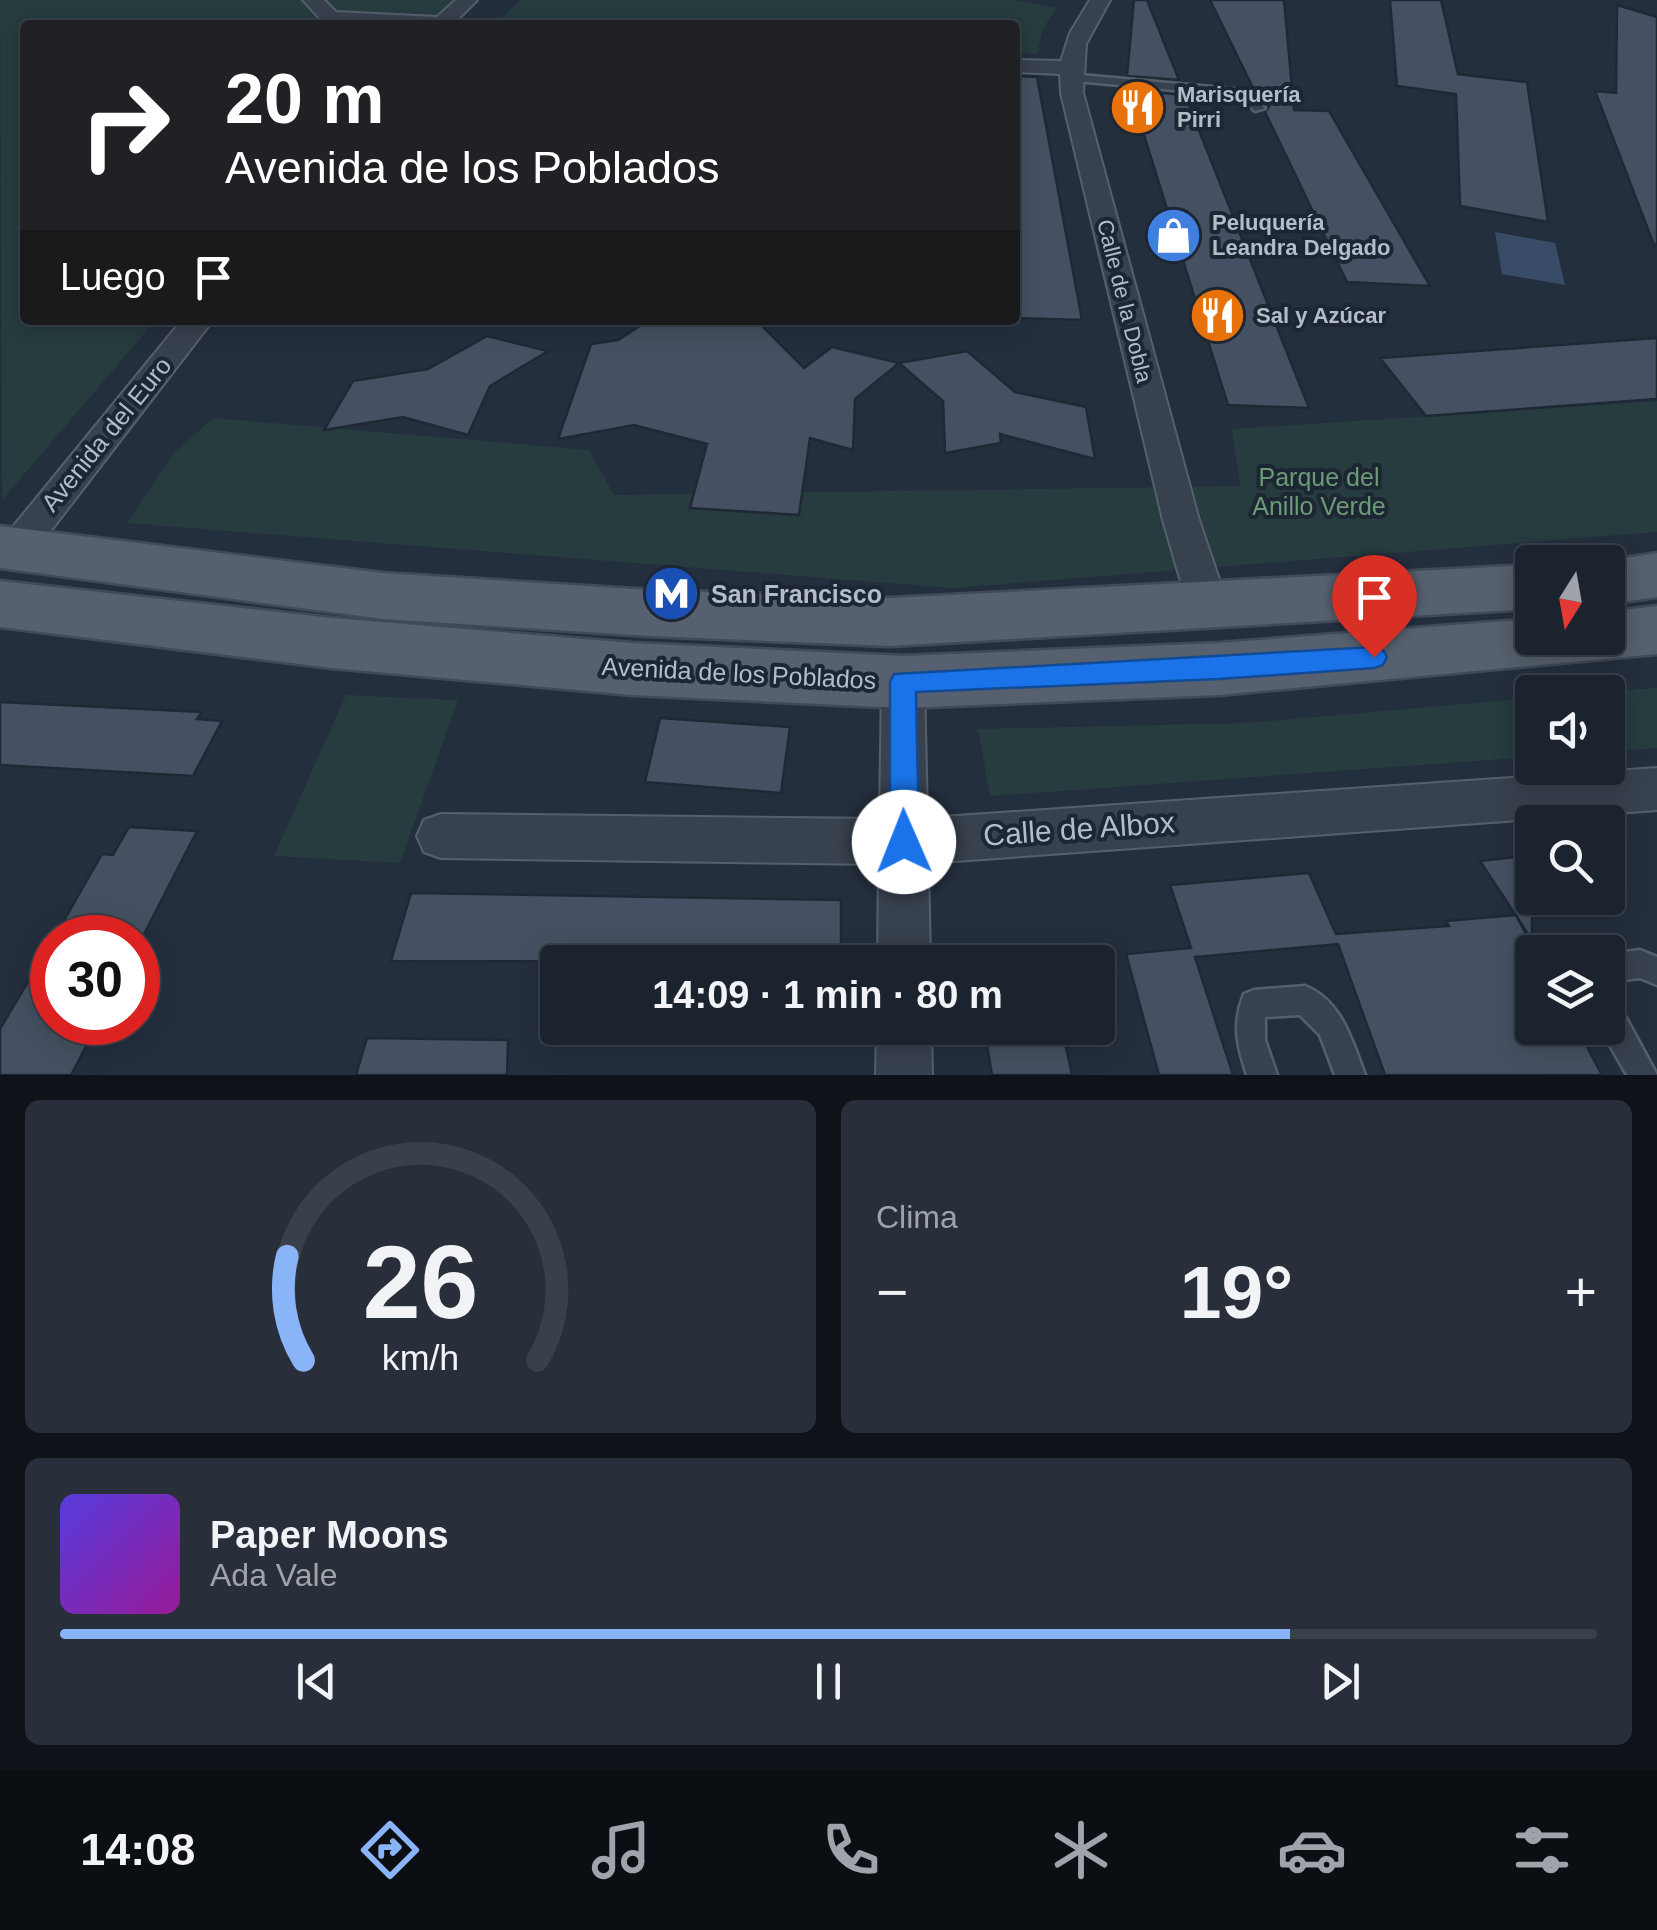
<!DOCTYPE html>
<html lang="es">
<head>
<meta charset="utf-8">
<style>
  body { margin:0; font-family:Helvetica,sans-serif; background:#282f3a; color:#f1f3f6; height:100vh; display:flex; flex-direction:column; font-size:38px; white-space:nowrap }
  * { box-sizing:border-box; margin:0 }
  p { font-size:32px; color:#a0a4aa }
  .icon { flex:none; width:55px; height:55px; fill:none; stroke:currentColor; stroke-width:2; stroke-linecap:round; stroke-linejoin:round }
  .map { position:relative; height:1075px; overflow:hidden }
  .sheet { display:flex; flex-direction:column; gap:25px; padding:25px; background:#0f1319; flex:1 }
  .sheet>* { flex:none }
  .top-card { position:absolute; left:20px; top:20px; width:1000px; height:305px; border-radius:10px; box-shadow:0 5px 25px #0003,0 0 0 2px #39404a; background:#202124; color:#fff; overflow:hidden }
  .needle { width:65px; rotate:191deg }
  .controls { position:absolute; left:1515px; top:545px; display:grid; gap:20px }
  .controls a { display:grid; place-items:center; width:110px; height:110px; border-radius:10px; background:#1b232e; box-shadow:0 5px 25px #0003,0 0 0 2px #39404a; font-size:50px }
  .speed { position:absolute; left:30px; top:915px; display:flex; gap:20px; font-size:50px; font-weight:700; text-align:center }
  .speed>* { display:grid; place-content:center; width:130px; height:130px; border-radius:50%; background:#1b232e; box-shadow:0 5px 25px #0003,0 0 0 2px #39404a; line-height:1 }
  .speed .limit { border:15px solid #d22; background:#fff; color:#111 }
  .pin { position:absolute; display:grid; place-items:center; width:85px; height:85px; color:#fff; margin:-102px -42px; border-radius:50% 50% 50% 0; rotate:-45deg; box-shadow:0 0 10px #0007 }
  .pin .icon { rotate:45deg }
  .me { position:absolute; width:110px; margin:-55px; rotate:359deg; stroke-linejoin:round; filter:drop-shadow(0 0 8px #0008) }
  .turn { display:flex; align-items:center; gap:35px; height:210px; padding:0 40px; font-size:45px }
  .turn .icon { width:130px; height:130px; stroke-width:2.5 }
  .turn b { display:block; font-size:70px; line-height:85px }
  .then { display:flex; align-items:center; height:95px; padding:0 40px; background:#0003; gap:20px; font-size:38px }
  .big { font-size:75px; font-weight:800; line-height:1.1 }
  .sheet .card { flex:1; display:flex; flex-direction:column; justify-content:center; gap:15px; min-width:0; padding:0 35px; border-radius:15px; background:#282f3a }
  .sheet .dial { align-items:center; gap:0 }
  .dial svg { height:260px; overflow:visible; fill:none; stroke:#39404a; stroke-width:7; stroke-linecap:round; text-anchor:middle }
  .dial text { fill:#f1f3f6; stroke:none }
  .song { display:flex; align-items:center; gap:30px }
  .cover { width:120px; height:120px; border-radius:15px; background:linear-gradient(135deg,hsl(250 70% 55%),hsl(300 70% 35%)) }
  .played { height:10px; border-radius:5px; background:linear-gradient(90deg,#8ab4f8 80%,#39404a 80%) }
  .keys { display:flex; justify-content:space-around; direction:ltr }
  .heat { display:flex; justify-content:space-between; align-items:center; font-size:55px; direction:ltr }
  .sheet .tiles { flex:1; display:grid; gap:25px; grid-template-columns:1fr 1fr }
  .card:last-child { grid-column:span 2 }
  .trip { position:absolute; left:540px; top:945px; width:575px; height:100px; border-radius:10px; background:#1b232e; box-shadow:0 5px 25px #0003,0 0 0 2px #39404a; font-weight:800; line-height:100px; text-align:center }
  .tab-bar { display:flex; height:160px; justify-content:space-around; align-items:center; background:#0b0e12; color:#a0a4aa }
  .tab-bar .icon { width:70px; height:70px }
  .tab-bar .current { color:#8ab4f8 }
  .tab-bar b { font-size:45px; color:#f1f3f6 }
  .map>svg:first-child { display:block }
</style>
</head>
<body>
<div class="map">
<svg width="1657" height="1075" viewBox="0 0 1657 1075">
  <rect width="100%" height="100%" fill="#242f3e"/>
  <!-- green -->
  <g fill="#263c3f">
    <polygon points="0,0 460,0 424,25 25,25 25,320 156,320 2,500"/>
    <polygon points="521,0 1015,0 1056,8 1043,29 1037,54 1015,53 1015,25 493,25"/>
    <polygon points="1657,401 1657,532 952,588 127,523 173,454 213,418 589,450 614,495 1240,486 1232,429"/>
    <polygon points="1657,688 1657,748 1608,752 1608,692 1599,692"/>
    <polygon points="346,695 458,700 400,863 274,856"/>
    <polygon points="1532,698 1532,757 990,796 978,729 1247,723"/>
  </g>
  <!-- water -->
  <polygon fill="#394c67" points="1495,232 1555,243 1565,285 1502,274"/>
  <!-- building -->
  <g fill="#455162" stroke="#1f2835" stroke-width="2.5">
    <polygon points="1134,0 1147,0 1179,80 1127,76"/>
    <polygon points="1210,0 1284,0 1294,110 1329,111 1430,286 1347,282 1265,112 1269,107 1257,96"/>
    <polygon points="1390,0 1441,0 1458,74 1527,82 1548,222 1460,206 1456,94 1397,86"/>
    <polygon points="1617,5 1657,17 1657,244 1654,245 1595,91 1616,93"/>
    <polygon points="1015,76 1037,77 1082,320 1015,318"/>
    <polygon points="1130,90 1185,95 1309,408 1228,405"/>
    <polygon points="649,320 756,320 804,368 832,347 899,363 855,399 853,450 810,438 799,515 690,508 707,444 634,425 558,439 591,344 618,340"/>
    <polygon points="487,336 548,351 490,386 468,435 403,417 324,430 353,381 428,369"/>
    <polygon points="1657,338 1657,399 1426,416 1380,358"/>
    <polygon points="967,351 1015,392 1086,407 1095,459 1000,434 1001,443 945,453 943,401 899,363"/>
    <polygon points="0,702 202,712 197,719 222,721 193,776 0,765"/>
    <polygon points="660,718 790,727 781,793 645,782"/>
    <polygon points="129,827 197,831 142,938 54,938 102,854 113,855"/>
    <polygon points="1532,855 1532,940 1480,861"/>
    <polygon points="1309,873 1336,934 1449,926 1446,921 1516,915 1532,946 1532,1028 1577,1028 1602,1075 1385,1075 1338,944 1195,957 1233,1075 1159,1075 1126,954 1191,948 1170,885"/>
    <polygon points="411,893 841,900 841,962 391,961"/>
    <polygon points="52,941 52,1022 99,1022 71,1075 0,1075 0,1029"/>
    <polygon points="1044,948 1047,962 973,962 971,952"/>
    <polygon points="984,1028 1062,1028 1072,1075 992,1075"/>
    <polygon points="367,1038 508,1040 507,1075 356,1075"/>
  </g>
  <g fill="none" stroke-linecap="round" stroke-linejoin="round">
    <defs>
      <g id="lane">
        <polygon points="1070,74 1244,90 1265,108 1255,111 1240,97 1226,95 1066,80 1066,76"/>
        <polygon points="1640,950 1657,957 1657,985 1640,978 1608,982 1608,954"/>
        <path d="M1305,986C1342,1001 1352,1041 1365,1075H1335L1320,1035L1300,1015L1265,1017V1040L1277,1075H1247C1237,1045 1232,1024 1244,994L1254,990Z"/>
        <polygon points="1608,999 1618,1003 1657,1075 1627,1075 1600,1028 1608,1028"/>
      </g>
      <g id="street">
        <polygon points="303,0 324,0 336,12 437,17 456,0 477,0 452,25 330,24 323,22"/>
        <polygon points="1090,0 1110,0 1086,44 1083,93 1199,520 1228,606 1222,617 1208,622 1194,617 1188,606 1163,520 1061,93 1060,74 1015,72 1015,60 1061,61 1070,33"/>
        <polygon points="182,320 213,320 29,559 16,563 3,559 3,539"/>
        <polygon points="903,664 918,669 924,682 927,818 1657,768 1657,810 928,863 930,962 878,962 879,864 441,858 424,852 417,836 424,820 441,814 880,819 882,682 888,669"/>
        <polygon points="877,1028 931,1028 932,1075 876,1075"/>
      </g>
      <g id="primary">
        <polygon points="0,526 383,573 650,590 890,598 1532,565 1532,609 890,646 650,636 383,619 0,568"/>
        <polygon points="1657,553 1657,597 1608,604 1608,562 1600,562"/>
        <polygon points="0,581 332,618 632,643 903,656 1219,643 1532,619 1532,638 1608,638 1608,612 1657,606 1657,654 1219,695 903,708 632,695 332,668 0,627"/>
      </g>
    </defs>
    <!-- lane casing -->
    <use href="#lane" stroke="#565f6c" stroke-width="5"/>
    <!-- street casing -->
    <use href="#street" stroke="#565f6c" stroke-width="4"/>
    <!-- primary casing -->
    <use href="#primary" stroke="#414a57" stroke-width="5"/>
    <!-- lane -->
    <use href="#lane" fill="#38414e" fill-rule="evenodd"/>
    <!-- street -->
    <use href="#street" fill="#38414e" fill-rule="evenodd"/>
    <!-- primary -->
    <use href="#primary" fill="#56606e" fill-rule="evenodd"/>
  </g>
  <!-- route -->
  <polygon fill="#1a73e8" stroke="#114b97" stroke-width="2.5" points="1374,647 1383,650 1387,657 1383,665 1374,668 1219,679 916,692 919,842 915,851 904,855 894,851 890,842 890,682 894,674"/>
  <!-- icons -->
  <defs>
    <symbol id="restaurant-disc" viewBox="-11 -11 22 22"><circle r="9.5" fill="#e8710a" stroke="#1d2633"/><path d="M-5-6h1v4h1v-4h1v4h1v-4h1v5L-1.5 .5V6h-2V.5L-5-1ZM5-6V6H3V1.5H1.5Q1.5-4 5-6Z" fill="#fff"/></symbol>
    <symbol id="shop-disc" viewBox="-11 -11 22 22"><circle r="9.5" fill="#3f7fe0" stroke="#1d2633"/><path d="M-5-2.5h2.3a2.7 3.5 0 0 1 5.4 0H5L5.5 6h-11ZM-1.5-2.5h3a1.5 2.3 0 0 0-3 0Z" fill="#fff"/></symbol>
    <symbol id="metro-disc" viewBox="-11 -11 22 22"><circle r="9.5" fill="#1a4fb4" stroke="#1d2633"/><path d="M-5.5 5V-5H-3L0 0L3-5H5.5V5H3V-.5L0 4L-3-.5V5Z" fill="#fff"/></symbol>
  </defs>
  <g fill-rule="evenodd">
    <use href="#restaurant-disc" x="1106" y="76" width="63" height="63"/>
    <use href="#shop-disc" x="1142" y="204" width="63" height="63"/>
    <use href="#restaurant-disc" x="1186" y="284" width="63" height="63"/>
    <use href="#metro-disc" x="640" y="562" width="63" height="63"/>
  </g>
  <g text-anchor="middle" stroke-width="8" stroke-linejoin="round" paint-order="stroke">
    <!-- far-poi labels -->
    <g font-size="22" font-weight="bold" fill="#b4bcc9" stroke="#1d2633" text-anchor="start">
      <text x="1177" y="102">Marisquería<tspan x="1177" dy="25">Pirri</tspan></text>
      <text x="1212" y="230">Peluquería<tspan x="1212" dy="25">Leandra Delgado</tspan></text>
      <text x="1256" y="323">Sal y Azúcar</text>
    </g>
    <!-- far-street labels -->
    <g font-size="22" fill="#b4bcc9" stroke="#1d2633">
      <text transform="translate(1125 301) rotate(76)" y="8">Calle de la Dobla</text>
    </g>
    <!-- street labels -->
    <g font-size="25" fill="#b4bcc9" stroke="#1d2633">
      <text transform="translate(106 434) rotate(-51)" y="9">Avenida del Euro</text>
      <text transform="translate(739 673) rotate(3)" y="9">Avenida de los Poblados</text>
    </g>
    <!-- park labels -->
    <g font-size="25" fill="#6b9a76" stroke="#1d2633">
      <text x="1319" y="486">Parque del<tspan x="1319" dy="29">Anillo Verde</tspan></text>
    </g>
    <!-- poi labels -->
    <g font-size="25" font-weight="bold" fill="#b4bcc9" stroke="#1d2633" text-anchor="start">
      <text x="711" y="603">San Francisco</text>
    </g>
    <!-- near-street labels -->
    <g font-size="30" fill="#b4bcc9" stroke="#1d2633">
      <text transform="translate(1079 829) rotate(-4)" y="10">Calle de Albox</text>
    </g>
  </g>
</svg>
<div class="controls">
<a><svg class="needle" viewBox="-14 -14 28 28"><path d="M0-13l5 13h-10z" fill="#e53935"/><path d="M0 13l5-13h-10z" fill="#a0a4aa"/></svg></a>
<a><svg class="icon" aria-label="sound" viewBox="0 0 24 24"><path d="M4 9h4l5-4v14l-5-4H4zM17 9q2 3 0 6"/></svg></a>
<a><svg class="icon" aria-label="search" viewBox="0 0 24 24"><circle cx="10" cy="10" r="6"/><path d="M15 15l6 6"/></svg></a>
<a><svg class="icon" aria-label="layers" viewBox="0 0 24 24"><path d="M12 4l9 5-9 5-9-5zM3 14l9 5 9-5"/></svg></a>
</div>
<div class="speed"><div class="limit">30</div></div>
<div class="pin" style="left:1374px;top:657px;background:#d93025"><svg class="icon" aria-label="arrive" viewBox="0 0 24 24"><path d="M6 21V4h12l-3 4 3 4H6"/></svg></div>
<svg class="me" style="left:904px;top:842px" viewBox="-20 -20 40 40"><circle r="19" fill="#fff"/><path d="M0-13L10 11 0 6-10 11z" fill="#1a73e8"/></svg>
<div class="trip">14:09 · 1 min · 80 m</div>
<div class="top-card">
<div class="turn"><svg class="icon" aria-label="right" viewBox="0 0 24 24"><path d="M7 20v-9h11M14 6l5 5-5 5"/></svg><div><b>20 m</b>Avenida de los Poblados</div></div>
<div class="then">Luego<svg class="icon" aria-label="arrive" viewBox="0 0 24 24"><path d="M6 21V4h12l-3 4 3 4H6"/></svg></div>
</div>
</div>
<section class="sheet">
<div class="tiles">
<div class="card dial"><svg viewBox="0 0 100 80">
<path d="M14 69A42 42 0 1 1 86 69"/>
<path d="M14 69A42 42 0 0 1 9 37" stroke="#8ab4f8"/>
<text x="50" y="56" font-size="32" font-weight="700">26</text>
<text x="50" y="72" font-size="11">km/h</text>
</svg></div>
<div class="card"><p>Clima</p>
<div class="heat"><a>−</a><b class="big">19°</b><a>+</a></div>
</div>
<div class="card">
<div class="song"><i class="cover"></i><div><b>Paper Moons</b><p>Ada Vale</p></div></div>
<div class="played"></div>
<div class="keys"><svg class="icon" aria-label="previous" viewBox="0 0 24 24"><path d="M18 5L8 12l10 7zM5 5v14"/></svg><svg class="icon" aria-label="pause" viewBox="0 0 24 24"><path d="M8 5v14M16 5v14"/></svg><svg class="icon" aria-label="next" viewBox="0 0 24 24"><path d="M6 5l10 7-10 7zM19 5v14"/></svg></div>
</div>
</div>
</section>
<nav class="tab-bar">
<b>14:08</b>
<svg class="icon current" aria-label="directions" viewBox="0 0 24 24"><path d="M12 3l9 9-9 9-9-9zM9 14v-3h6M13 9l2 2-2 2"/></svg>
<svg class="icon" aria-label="music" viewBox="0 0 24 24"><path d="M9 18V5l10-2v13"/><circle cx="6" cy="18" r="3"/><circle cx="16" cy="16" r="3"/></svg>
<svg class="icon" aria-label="phone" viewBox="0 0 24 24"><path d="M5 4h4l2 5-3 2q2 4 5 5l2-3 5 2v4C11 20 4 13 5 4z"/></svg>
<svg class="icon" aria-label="climate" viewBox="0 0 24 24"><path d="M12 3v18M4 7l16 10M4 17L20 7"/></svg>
<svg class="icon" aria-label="car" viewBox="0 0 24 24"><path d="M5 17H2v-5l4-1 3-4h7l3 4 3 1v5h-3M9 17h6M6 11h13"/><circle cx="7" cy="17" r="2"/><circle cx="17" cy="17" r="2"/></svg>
<svg class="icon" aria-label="filters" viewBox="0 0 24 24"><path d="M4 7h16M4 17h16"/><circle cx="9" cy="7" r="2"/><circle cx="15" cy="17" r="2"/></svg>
</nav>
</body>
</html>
